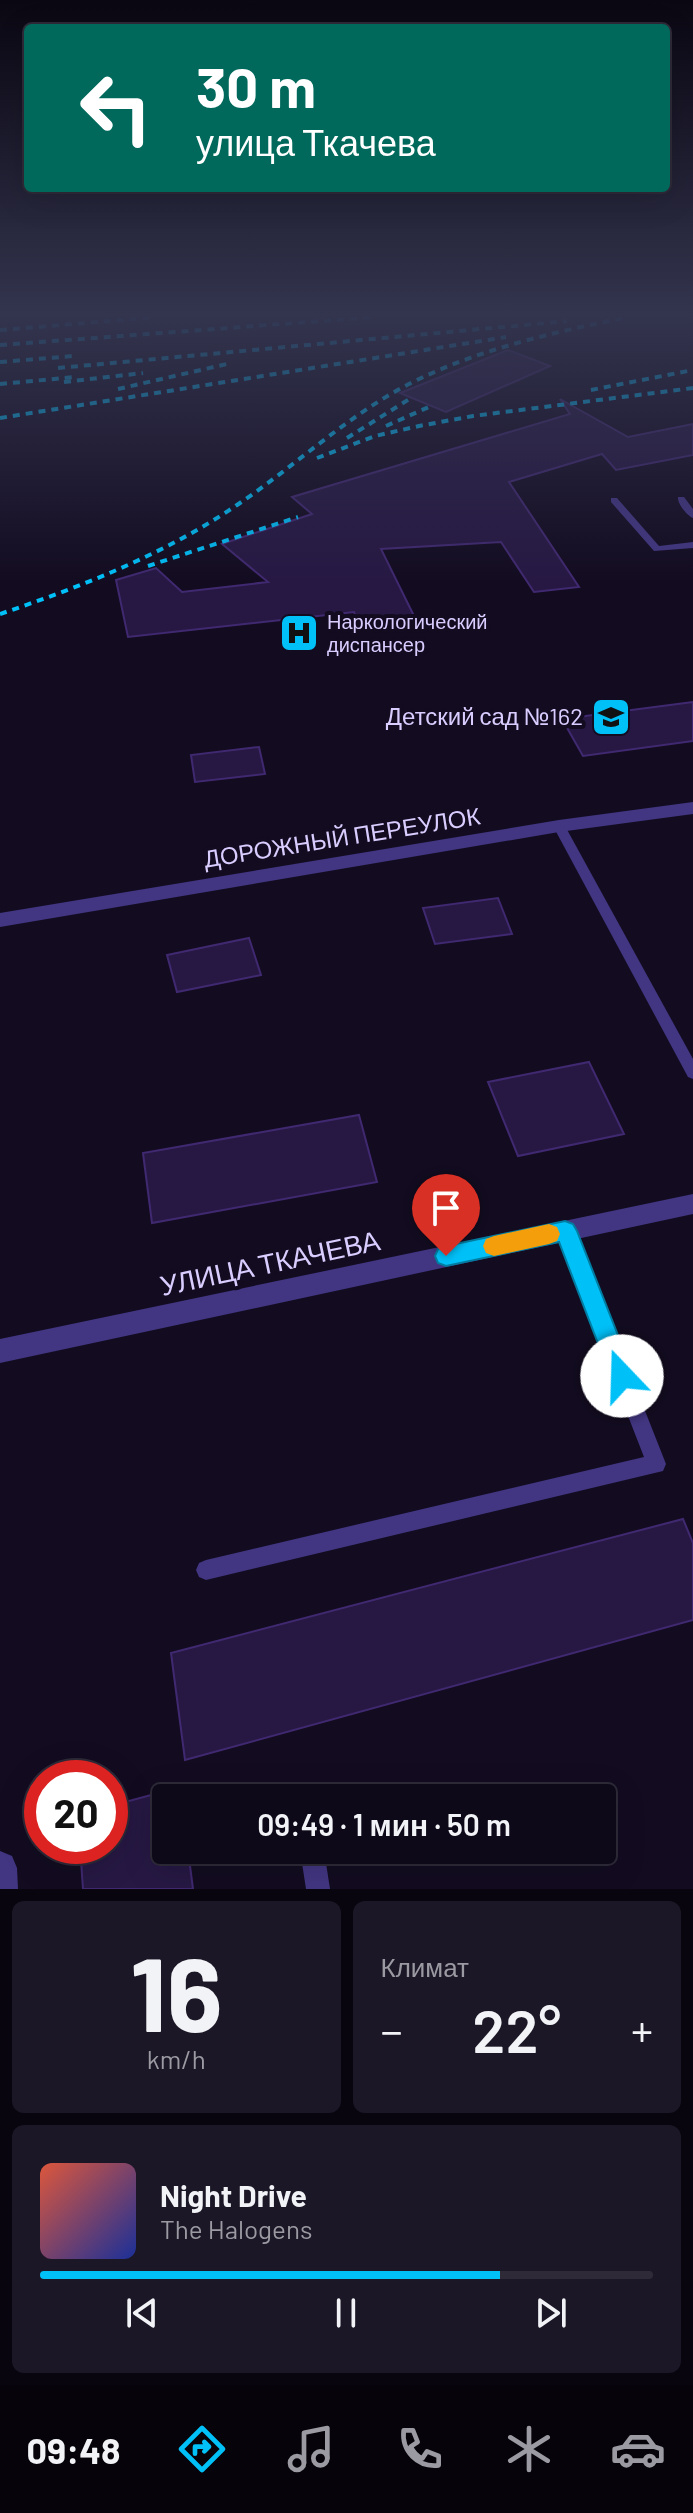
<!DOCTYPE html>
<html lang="ru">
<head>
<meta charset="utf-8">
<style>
  body { margin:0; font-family:Barlow,sans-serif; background:#1c1726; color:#f1f3f6; height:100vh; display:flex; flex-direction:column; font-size:30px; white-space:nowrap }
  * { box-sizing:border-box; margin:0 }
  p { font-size:26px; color:#9b9aa2 }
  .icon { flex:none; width:44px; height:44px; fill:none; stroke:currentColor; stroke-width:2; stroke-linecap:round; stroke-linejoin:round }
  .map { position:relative; height:1889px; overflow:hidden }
  .side { display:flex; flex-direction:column; gap:12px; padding:12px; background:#08050e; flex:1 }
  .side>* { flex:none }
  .hud { position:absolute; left:24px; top:24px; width:646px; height:168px; border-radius:8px; box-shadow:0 8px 32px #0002,0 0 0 2px #2e2a38; background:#00695c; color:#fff; overflow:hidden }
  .speed { position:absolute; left:24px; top:1760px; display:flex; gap:16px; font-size:40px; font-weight:700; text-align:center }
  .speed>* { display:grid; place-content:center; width:104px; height:104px; border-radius:50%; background:#0e0919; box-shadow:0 8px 32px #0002,0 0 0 2px #2e2a38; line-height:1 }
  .speed .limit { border:12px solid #d22; background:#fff; color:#111 }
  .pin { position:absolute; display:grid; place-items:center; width:68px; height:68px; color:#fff; margin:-82px -34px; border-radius:50% 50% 50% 0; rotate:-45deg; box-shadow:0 0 8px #0007 }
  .pin .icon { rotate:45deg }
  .me { position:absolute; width:88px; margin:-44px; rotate:339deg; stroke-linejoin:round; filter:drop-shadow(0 0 6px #0008) }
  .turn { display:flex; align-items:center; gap:28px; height:168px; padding:0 40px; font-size:36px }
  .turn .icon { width:104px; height:104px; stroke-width:2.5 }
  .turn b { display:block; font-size:56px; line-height:68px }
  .big { font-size:60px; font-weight:600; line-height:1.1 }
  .side .tile { flex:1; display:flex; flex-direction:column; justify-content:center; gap:12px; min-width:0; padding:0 28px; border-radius:12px; background:#1c1726 }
  .side .dial { align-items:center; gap:0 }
  .dial b { font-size:104px; line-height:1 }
  .song { display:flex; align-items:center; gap:24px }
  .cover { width:96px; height:96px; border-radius:12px; background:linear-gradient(135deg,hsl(10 70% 55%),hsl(230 70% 35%)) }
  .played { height:8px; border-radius:4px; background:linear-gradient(90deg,#00c0f8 75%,#2e2a38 75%) }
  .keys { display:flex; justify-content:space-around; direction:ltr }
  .heat { display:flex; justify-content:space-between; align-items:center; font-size:44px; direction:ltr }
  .side .tiles { flex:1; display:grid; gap:12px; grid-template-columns:1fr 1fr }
  .tile:last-child { grid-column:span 2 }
  .trip { position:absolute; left:152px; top:1784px; width:464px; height:80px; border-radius:8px; background:#0e0919; box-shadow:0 8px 32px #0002,0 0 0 2px #2e2a38; font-weight:600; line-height:80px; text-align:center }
  .dock { display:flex; height:128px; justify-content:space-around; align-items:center; background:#06040a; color:#9b9aa2 }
  .dock .icon { width:56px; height:56px }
  .dock .on { color:#00c0f8 }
  .dock b { font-size:36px; color:#f1f3f6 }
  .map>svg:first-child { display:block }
</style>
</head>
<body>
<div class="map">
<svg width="693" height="1889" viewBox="0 0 693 1889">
  <rect width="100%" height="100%" fill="#130c21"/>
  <!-- building -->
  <g fill="#261843" stroke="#402970" stroke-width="2">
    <polygon points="508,350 550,366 446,412 400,393"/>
    <polygon points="560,399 628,437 693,424 693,455 616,470 602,454 509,482 579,587 534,592 501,542 381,549 414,616 358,622 354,612 128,637 116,580 156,568 182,592 268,582 222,544 312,514 292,497 570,414"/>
    <polygon points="693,702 693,741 583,756 562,719"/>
    <polygon points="259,747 265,774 195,782 191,755"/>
    <polygon points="498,898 512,934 435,944 423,908"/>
    <polygon points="249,938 261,975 177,992 167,955"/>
    <polygon points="589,1062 624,1134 518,1156 488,1082"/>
    <polygon points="359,1115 377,1182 152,1223 143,1153"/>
    <polygon points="683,1519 693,1543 693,1620 185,1760 171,1653"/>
    <polygon points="166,1791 166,1850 188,1850 193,1889 83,1889 80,1846 110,1846 110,1806"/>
  </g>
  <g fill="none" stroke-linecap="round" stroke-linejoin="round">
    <!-- service -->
    <g fill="#423682" fill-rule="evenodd">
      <path d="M678,497H684L693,509V518C687,516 677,503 678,497Z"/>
      <polygon points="611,498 617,498 659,546 693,542 693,548 654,551 611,502"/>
      <polygon points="559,822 565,826 693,1059 693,1079 688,1077 553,826"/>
      <polygon points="565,1224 571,1226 574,1231 666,1464 663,1471 206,1580 199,1577 196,1570 199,1563 206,1560 644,1457 556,1231 559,1226"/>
      <polygon points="300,1850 324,1850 330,1889 306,1889"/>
    </g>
    <!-- minor -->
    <g fill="#423682" fill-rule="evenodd">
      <polygon points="693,802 693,814 559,832 0,927 0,913 559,820"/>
      <polygon points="0,1851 12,1856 17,1868 18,1889 0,1889"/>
    </g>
    <!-- tertiary -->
    <polygon fill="#423682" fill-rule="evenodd" points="693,1194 693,1214 0,1363 0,1339"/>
    <!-- rail -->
    <g stroke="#00c0f8" stroke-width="4" stroke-dasharray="7 6" stroke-linecap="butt">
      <polyline points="0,330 156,317"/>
      <polyline points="0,345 374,317"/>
      <polyline points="0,362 73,356"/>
      <polyline points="58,368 567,321"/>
      <polyline points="64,382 143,373"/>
      <polyline points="0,384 75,377"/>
      <polyline points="118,389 231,363"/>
      <polyline points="591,390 693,370"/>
      <polyline points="0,418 506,337"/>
      <polyline points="386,426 431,406"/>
      <polyline points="347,438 411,398"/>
      <polyline points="317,458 375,436 419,426 473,416 693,388"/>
      <polyline points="148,566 298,517"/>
      <path d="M0,614C83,586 165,554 237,505C298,464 351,412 417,380C483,348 556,332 627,317"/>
    </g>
  </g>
  <!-- sky -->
  <linearGradient id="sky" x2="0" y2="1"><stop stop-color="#0a0712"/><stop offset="0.54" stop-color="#33344e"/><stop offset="1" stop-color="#33344e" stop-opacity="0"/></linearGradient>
  <rect width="693" height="582" fill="url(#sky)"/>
  <!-- route -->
  <polygon fill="#00c0f8" stroke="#007da1" stroke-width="2" points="565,1221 573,1224 577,1231 634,1376 631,1385 622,1388 614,1385 559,1242 446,1266 438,1263 435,1256 438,1249 446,1246"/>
  <!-- slow -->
  <polygon fill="#f59e0b" points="549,1224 557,1227 560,1234 557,1241 549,1244 494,1256 486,1253 483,1246 486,1239 494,1236"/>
  <!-- icons -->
  <defs>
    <symbol id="hospital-square" viewBox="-11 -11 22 22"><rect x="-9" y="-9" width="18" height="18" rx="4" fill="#00c0f8" stroke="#130c21"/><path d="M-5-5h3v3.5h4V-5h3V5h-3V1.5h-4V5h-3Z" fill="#111"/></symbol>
    <symbol id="school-square" viewBox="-11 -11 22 22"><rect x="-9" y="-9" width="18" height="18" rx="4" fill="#00c0f8" stroke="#130c21"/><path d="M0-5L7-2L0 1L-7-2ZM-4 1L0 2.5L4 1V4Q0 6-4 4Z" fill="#111"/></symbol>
  </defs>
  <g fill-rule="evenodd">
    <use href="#hospital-square" x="277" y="611" width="44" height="44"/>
    <use href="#school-square" x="589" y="695" width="44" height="44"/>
  </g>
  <g text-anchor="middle" stroke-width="8" stroke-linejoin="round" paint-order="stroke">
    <!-- far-poi labels -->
    <g font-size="20" fill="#d9cdff" stroke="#130c21" text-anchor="start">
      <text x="327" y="629">Наркологический<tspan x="327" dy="23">диспансер</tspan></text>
    </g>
    <!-- poi labels -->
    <g font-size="24" fill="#d9cdff" stroke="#130c21" text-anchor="end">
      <text x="583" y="725">Детский сад №162</text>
    </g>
    <!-- street labels -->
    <g font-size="24" fill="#d9cdff" stroke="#130c21">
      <text transform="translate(342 838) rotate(-9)" y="8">ДОРОЖНЫЙ ПЕРЕУЛОК</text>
    </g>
    <!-- near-street labels -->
    <g font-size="28" fill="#d9cdff" stroke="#130c21">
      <text transform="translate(270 1263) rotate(-12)" y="10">УЛИЦА ТКАЧЕВА</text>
    </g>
  </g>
</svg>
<div class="speed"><div class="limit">20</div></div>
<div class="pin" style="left:446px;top:1256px;background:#d93025"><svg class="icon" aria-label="arrive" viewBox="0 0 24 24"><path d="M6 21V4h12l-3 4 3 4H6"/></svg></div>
<svg class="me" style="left:622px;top:1376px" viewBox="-20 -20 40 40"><circle r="19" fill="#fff"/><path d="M0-13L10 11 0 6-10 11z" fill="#00c0f8"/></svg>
<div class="trip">09:49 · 1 мин · 50 m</div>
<div class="hud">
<div class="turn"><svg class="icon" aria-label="left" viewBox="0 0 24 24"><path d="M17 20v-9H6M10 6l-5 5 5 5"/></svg><div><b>30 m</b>улица Ткачева</div></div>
</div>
</div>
<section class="side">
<div class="tiles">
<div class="tile dial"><b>16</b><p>km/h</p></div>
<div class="tile"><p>Климат</p>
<div class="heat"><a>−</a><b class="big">22°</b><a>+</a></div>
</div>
<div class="tile">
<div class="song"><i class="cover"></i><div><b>Night Drive</b><p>The Halogens</p></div></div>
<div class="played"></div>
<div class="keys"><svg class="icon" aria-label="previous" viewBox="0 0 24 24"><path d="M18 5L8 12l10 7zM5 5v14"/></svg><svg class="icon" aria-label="pause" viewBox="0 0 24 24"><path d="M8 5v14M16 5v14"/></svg><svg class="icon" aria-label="next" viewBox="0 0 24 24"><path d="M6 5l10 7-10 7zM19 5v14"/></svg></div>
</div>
</div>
</section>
<nav class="dock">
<b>09:48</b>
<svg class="icon on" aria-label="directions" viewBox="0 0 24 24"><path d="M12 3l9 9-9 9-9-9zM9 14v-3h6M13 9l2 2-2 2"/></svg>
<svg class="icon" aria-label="music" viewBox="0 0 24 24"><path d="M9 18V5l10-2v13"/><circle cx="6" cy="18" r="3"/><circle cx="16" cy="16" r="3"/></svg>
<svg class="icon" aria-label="phone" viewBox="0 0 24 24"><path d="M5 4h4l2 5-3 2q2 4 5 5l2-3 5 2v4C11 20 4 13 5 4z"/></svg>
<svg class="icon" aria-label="climate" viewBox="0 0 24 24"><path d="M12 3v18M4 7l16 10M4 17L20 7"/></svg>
<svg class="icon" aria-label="car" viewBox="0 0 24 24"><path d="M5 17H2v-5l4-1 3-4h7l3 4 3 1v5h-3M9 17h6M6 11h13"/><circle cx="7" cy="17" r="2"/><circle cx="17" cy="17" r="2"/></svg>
</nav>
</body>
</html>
